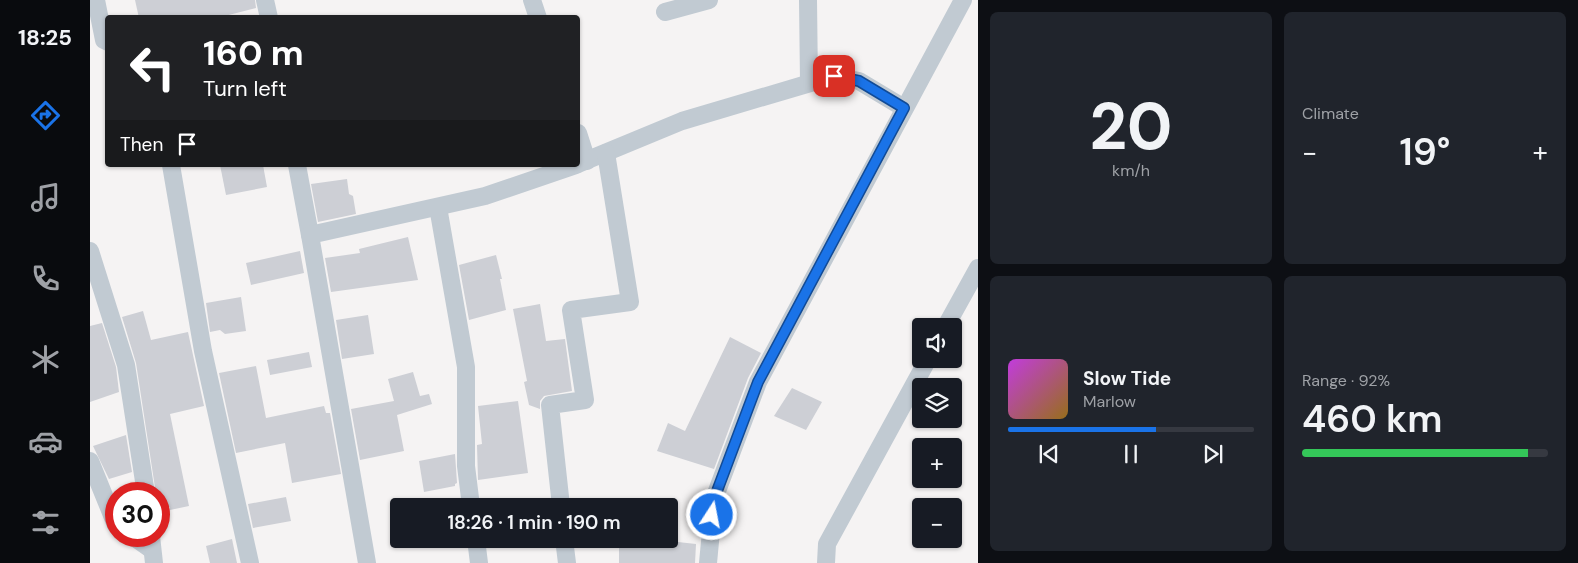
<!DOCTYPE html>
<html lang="en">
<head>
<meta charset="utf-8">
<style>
  body { margin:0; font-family:"DM Sans",sans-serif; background:#20242c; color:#f1f3f6; height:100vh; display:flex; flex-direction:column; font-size:19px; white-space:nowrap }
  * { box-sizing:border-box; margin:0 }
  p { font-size:16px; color:#9ea1a6 }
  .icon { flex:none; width:28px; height:28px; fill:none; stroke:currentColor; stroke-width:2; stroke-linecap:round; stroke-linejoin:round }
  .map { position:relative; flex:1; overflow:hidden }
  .details { display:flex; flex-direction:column; gap:12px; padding:12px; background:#0d0f14; width:600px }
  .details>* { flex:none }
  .guide { position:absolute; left:15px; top:15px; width:475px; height:152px; border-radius:5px; box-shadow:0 1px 4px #0004; background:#202124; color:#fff; overflow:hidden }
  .controls { position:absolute; left:822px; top:318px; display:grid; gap:10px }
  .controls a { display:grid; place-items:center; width:50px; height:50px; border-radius:5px; background:#171b24; box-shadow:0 1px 4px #0004; font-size:25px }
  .speed { position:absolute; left:15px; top:482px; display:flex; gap:10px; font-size:25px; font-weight:700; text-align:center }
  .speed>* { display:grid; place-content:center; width:65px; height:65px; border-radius:50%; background:#171b24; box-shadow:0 1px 4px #0004; line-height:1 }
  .speed .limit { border:8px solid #d22; background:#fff; color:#111 }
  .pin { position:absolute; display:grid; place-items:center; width:42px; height:42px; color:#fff; margin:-21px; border-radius:10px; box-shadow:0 2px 8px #0006 }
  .me { position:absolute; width:55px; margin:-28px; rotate:11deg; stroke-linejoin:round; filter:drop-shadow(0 0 4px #0008) }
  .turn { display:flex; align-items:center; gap:18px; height:105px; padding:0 15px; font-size:22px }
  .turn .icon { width:65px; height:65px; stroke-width:2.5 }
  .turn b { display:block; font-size:35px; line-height:42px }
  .then { display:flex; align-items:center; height:48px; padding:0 15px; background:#0003; gap:10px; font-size:19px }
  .big { font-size:38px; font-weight:600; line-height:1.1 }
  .details .tile { flex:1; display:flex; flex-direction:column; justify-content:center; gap:8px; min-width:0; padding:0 18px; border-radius:8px; background:#20242c }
  .details .dial { align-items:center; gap:0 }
  .dial b { font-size:65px; line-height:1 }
  .song { display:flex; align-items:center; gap:15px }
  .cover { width:60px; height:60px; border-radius:8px; background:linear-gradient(135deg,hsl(290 70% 55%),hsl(40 70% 35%)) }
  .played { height:5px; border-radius:2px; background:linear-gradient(90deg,#1a73e8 60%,#363941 60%) }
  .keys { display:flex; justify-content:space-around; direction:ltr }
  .heat { display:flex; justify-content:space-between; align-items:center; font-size:28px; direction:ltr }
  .charge { height:8px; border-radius:4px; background:linear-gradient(90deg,#34c759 92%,#363941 0) }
  .details .tiles { flex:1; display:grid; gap:12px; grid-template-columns:repeat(2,1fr) }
  .trip { position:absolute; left:300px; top:498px; width:288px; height:50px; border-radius:5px; background:#171b24; box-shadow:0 1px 4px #0004; font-weight:600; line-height:50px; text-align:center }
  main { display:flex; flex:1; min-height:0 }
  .tab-bar { display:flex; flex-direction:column; width:90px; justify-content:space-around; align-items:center; background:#090b0e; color:#9ea1a6 }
  .tab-bar .icon { width:35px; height:35px }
  .tab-bar .current { color:#1a73e8 }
  .tab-bar b { font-size:22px; color:#f1f3f6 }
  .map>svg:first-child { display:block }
</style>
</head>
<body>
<main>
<nav class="tab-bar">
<b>18:25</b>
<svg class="icon current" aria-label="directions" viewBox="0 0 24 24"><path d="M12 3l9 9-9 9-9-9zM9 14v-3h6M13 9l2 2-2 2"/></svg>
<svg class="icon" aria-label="music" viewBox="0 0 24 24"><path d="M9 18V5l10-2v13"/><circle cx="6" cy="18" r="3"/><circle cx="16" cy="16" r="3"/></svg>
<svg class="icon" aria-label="phone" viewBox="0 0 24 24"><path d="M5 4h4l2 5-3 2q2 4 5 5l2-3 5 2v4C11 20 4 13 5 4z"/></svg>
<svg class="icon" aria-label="climate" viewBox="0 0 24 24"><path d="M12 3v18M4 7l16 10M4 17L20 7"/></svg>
<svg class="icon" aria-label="car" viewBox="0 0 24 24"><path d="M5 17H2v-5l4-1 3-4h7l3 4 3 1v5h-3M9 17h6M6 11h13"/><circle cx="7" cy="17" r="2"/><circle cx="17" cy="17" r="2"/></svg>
<svg class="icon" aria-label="filters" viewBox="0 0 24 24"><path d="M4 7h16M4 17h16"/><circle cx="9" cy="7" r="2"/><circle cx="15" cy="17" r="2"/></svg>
</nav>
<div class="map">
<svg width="888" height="563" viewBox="0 0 888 563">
  <rect width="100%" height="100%" fill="#f5f3f3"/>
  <!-- building -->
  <g fill="#cdcfd5">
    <polygon points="45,0 165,0 166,8 127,18 49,18"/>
    <polygon points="130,165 173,165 177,187 136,195"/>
    <polygon points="257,179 259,194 263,196 266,214 228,222 221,184"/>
    <polygon points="318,237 328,280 241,292 235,258 270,253 269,249"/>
    <polygon points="210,251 214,273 161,285 156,263"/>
    <polygon points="406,255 412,279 410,279 416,310 379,320 369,265"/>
    <polygon points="151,297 156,331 135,334 130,330 120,332 116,303"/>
    <polygon points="450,304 456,341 475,339 482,391 454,396 450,401 450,409 439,405 434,382 437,381 423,309"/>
    <polygon points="53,311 61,340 98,332 114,406 80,414 99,506 80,510 80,507 69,509 69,494 66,494 46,363 32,317"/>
    <polygon points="278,315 284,354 252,359 246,320"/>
    <polygon points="12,323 26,367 29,392 0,402 0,326"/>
    <polygon points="640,337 671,353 658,378 624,469 567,451 578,423 595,431"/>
    <polygon points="219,352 222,367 180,375 177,360"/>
    <polygon points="166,366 176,418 234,406 236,413 240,413 251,474 202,483 195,443 146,453 129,373"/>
    <polygon points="323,372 330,396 339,394 342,404 307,415 314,451 270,460 261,409 304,401 298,379"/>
    <polygon points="702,388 732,402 716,430 684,416"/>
    <polygon points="428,401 438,473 388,480 387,445 392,444 388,406"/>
    <polygon points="36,435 42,472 19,479 3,446"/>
    <polygon points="365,454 367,483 365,484 365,486 334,492 329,461"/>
    <polygon points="196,497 201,521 163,528 158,504"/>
    <polygon points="142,539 147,563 120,563 116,546"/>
    <polygon points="529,539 561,539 606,544 605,563 529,563"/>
  </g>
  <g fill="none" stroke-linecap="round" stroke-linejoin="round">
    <!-- minor -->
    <g stroke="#c1cad2" stroke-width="18">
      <polyline points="6,0 14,40 18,42"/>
      <polyline points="175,0 179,18"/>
      <polyline points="442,0 448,18"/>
      <polyline points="718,0 719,82"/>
      <polyline points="575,12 619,0"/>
      <polyline points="488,133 497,161"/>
      <polyline points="488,164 592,121 744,76 769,81 814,108"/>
      <polyline points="81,165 113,351 160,563"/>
      <polyline points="207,165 220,235"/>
      <polyline points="348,207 376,367 376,466 381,506"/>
      <polyline points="0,251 36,365 56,494"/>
      <polyline points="856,326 888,268"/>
      <polyline points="0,461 26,525"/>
      <polyline points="471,506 460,405 495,400 481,310 540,302 516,153"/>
      <polyline points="42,536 62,550"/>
      <polyline points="61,536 64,563"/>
      <polyline points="386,539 389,563"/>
      <polyline points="474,539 477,563"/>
      <polyline points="277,563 220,235 395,196 486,165"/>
      <polyline points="618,563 624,499 668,382 873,0"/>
      <polyline points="736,563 737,544 838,359"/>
    </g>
  </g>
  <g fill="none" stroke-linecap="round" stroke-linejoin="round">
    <defs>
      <polyline id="route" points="622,515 624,499 668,382 814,108 769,81 744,76"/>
    </defs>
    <!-- route casing -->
    <use href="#route" stroke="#114b97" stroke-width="12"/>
    <!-- route -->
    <use href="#route" stroke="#1a73e8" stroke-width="9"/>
  </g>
</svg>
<div class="controls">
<a><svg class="icon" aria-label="sound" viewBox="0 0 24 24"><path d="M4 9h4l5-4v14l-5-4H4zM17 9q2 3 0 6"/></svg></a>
<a><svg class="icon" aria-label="layers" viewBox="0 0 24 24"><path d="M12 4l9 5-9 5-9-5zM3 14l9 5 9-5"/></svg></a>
<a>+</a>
<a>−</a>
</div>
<div class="speed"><div class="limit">30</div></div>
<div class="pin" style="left:744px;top:76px;background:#d93025"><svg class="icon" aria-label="arrive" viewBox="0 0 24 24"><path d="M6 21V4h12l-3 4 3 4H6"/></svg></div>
<svg class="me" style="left:622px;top:515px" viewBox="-20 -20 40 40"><circle r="17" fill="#1a73e8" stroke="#fff" stroke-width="3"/><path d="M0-11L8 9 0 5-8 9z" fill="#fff"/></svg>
<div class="trip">18:26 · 1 min · 190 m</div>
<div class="guide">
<div class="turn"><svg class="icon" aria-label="left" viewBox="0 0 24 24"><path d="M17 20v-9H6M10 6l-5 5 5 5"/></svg><div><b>160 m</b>Turn left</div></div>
<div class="then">Then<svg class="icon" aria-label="arrive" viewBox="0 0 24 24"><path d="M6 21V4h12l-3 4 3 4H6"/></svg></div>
</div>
</div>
<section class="details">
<div class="tiles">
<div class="tile dial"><b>20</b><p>km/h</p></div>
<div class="tile"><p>Climate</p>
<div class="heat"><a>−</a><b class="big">19°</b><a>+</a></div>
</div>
<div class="tile">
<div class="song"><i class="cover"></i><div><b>Slow Tide</b><p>Marlow</p></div></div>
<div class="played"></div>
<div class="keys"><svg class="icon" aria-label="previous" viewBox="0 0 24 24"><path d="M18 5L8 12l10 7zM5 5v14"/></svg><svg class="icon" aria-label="pause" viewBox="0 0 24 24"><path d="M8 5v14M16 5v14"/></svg><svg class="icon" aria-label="next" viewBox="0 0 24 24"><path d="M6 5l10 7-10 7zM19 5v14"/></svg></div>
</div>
<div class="tile"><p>Range · 92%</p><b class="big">460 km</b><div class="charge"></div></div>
</div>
</section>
</main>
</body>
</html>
